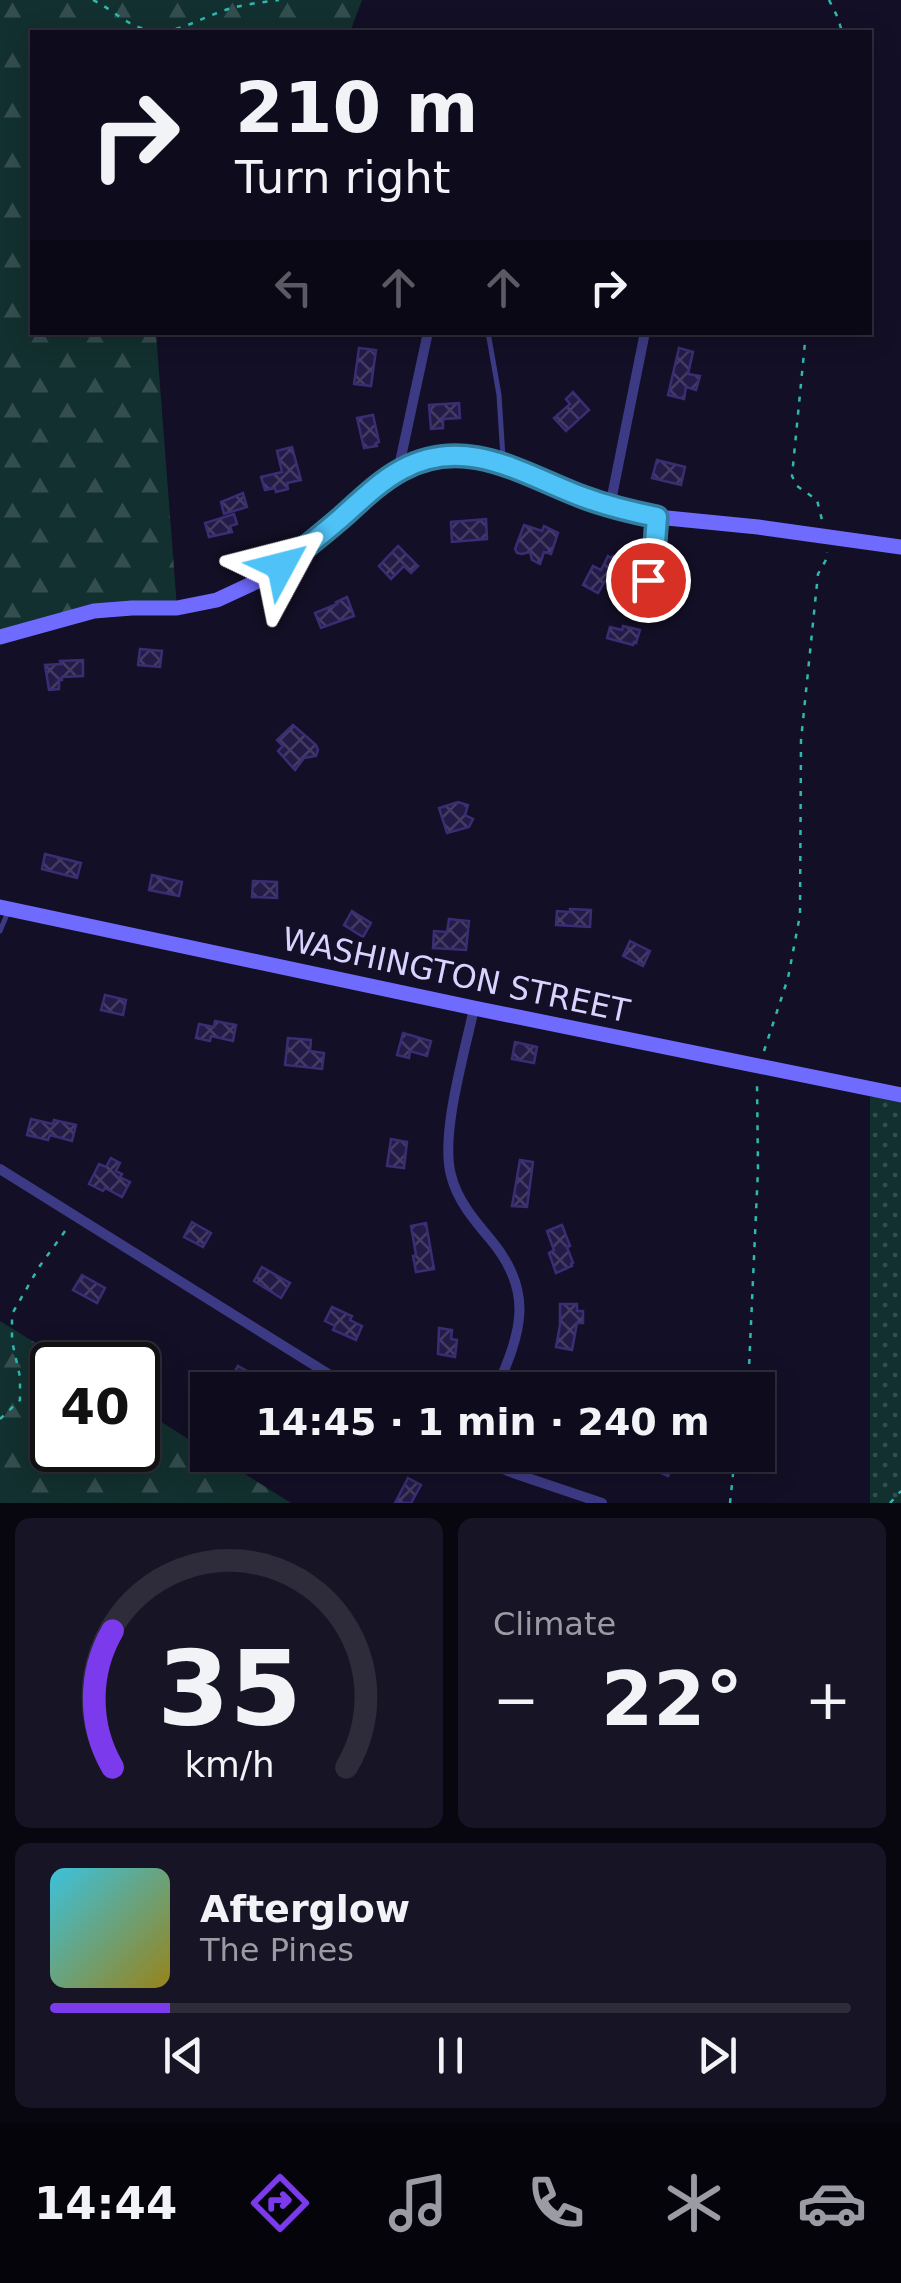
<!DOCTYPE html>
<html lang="en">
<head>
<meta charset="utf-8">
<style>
  body { margin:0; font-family:"DejaVu Sans",sans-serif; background:#171425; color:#f1f3f6; height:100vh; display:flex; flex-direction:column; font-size:38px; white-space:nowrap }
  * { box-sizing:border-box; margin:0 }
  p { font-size:32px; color:#9b9ba3 }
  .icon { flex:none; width:55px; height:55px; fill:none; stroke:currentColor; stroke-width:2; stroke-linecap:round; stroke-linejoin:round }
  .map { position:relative; height:1503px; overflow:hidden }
  .sheet { display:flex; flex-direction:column; gap:15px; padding:15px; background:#08060f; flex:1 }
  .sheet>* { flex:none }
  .banner { position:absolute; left:30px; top:30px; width:842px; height:305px; border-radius:0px; box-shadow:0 5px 25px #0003,0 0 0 2px #2e2b3b; background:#0e0b1c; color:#f1f3f6; overflow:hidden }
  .speed { position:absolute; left:30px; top:1342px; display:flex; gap:20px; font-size:50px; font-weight:700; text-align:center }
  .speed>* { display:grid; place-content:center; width:130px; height:130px; border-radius:50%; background:#0e0b1c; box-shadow:0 5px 25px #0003,0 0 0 2px #2e2b3b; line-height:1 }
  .speed .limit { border:5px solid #111; border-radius:15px; background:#fff; color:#111 }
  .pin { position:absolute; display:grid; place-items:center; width:85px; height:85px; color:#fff; margin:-42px; border:5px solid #fff; border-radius:50%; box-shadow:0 2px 10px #0007 }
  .me { position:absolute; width:110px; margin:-55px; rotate:52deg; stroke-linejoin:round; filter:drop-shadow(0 0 8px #0008) }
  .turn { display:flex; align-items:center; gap:35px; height:210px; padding:0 40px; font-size:45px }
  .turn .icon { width:130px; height:130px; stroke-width:2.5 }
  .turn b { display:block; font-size:70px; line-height:85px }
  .lanes { display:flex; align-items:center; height:95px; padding:0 40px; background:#0003; justify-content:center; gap:50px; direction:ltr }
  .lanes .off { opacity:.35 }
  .big { font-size:75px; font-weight:800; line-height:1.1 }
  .sheet .tile { flex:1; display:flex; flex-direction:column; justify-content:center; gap:15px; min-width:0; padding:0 35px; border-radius:15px; background:#171425 }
  .sheet .dial { align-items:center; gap:0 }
  .dial svg { height:260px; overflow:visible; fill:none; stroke:#2e2b3b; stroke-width:7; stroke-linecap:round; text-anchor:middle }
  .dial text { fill:#f1f3f6; stroke:none }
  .song { display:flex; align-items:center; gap:30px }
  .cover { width:120px; height:120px; border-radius:15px; background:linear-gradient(135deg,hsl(190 70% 55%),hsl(50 70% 35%)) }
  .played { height:10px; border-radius:5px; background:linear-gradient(90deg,#7c3aed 15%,#2e2b3b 15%) }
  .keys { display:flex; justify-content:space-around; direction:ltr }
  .heat { display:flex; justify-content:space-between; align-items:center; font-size:55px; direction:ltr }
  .sheet .tiles { flex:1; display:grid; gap:15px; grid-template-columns:1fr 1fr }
  .tile:last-child { grid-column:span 2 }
  .trip { position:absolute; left:190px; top:1372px; width:585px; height:100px; border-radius:0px; background:#0e0b1c; box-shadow:0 5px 25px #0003,0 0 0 2px #2e2b3b; font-weight:800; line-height:100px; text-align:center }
  .menu { display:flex; height:160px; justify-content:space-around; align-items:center; background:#06040b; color:#9b9ba3 }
  .menu .icon { width:70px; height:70px }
  .menu .current { color:#7c3aed }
  .menu b { font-size:45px; color:#f1f3f6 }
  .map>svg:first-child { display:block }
</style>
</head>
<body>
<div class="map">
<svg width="901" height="1503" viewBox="0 0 901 1503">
  <defs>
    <pattern id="forest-firs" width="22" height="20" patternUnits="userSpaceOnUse" patternTransform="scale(2.5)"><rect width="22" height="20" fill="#12302f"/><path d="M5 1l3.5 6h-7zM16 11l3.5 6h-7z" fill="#344d4e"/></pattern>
    <pattern id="park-dots" width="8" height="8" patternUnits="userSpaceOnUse" patternTransform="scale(2.5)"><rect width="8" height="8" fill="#12302f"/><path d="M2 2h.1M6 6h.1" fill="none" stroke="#344d4e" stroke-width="1.8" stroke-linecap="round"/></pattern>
    <pattern id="building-cross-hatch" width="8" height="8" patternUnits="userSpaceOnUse" patternTransform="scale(2.5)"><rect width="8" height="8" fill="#241b47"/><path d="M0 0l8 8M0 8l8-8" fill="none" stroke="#433b63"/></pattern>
  </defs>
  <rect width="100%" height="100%" fill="#130f26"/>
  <!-- forest -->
  <g fill="url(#forest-firs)">
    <polygon points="0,0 362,0 350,32 32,32 32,332 156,333 177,608 132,608 0,637"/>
    <polygon points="0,1321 71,1365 52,1365 52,1450 138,1450 138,1407 207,1451 208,1455 215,1455 291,1503 0,1503"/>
  </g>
  <!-- park -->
  <polygon fill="url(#park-dots)" points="901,1095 901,1503 870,1503 870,1097"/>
  <!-- building -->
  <g fill="url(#building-cross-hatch)" stroke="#3b2d73" stroke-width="2.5">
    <polygon points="359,348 376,350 371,386 354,384"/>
    <polygon points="679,348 693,352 688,374 700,376 696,390 686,387 684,399 668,395"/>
    <polygon points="573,392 589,410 566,431 554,418 570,404 566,399"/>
    <polygon points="459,403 460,418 443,419 443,428 431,429 429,405"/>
    <polygon points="373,415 379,442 376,443 377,446 364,448 357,418"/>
    <polygon points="292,447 301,480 287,483 288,489 276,492 275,488 265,490 261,477 282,472 277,451"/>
    <polygon points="657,460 685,467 681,485 652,478"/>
    <polygon points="243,493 247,507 224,514 221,502"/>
    <polygon points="234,514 237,524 230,526 232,532 209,537 205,523"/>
    <polygon points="486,519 487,539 452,542 451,522"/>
    <polygon points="524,525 542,531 544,526 558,533 551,554 544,552 540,564 532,560 530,552 522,554 517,553 515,549"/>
    <polygon points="398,546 418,566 411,573 404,566 391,579 379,566"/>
    <polygon points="608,556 611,558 613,556 636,568 625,588 619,585 617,588 605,581 598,593 583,585 593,566 601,570"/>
    <polygon points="347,597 354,616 321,628 315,613 337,604 336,602"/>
    <polygon points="623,626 640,630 636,643 634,642 633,645 607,638 610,627 622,630"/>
    <polygon points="140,649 162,651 160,667 138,665"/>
    <polygon points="83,660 83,676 62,677 62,680 59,680 59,689 49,690 45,665 61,664 60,661"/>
    <polygon points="293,725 316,745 318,750 316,756 304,758 295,770 278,751 283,746 277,740"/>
    <polygon points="458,802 468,805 465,815 473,819 469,827 447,833 439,808"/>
    <polygon points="45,854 81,863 77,878 42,869"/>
    <polygon points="152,875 182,882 179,896 149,890"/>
    <polygon points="253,881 277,882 277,898 252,897"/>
    <polygon points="570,909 591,910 590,927 556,925 557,911 570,912"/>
    <polygon points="352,911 371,923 363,937 344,925"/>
    <polygon points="449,919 469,921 466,950 433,948 434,931 447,932"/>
    <polygon points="630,941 650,951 643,966 623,956"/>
    <polygon points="105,995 126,1000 123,1015 101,1010"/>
    <polygon points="215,1021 236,1025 233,1041 211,1036 210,1041 196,1038 199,1024 214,1027"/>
    <polygon points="403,1033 431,1041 427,1056 410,1051 409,1058 397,1055"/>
    <polygon points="288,1038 311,1040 310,1051 324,1053 322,1069 285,1065"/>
    <polygon points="515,1042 537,1047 534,1063 512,1059"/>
    <polygon points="31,1119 53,1124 54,1120 76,1125 72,1141 50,1135 48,1140 27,1135"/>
    <polygon points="391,1139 407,1142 404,1168 387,1166"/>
    <polygon points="111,1158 120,1163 116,1171 122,1174 120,1177 130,1182 122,1197 105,1188 103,1191 89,1184 99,1164 106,1167"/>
    <polygon points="520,1160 533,1162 527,1207 512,1206"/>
    <polygon points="192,1222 211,1233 203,1247 184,1237"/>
    <polygon points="426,1223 434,1269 416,1272 413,1256 416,1255 411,1226"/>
    <polygon points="562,1225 570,1246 567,1247 573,1263 571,1264 572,1266 556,1273 549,1253 554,1250 547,1231"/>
    <polygon points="262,1267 290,1283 281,1298 254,1281"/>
    <polygon points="82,1275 105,1288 97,1303 73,1290"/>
    <polygon points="560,1304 577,1304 577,1311 583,1311 583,1323 577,1323 572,1350 556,1347 560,1325"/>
    <polygon points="332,1307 352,1316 350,1320 362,1326 356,1340 333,1330 335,1326 325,1321"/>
    <polygon points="439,1328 452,1330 451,1339 457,1340 455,1357 438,1354"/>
    <polygon points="238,1366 282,1390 246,1390 229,1381"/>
    <polygon points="631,1455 659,1455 674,1462 668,1476 648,1467 649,1464"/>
    <polygon points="408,1478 421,1485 411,1503 395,1503"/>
  </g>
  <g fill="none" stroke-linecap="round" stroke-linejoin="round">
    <!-- path -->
    <g stroke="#2fb8b0" stroke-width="2.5" stroke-dasharray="5 8" stroke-linecap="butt">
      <path d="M93,0C110,8 123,22 141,28C174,39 201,16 232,8C247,4 263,2 279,0"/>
      <polyline points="829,0 838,18 842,32"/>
      <polyline points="806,332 792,476 797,486 817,500 822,520"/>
      <polyline points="764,1051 788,978 800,915 801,740 818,574 827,558 827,552"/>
      <polyline points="748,1390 758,1169 757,1082"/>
      <polyline points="0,1419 20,1400 20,1377 12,1341 12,1314 39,1267 68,1227"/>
      <polyline points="730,1503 735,1455"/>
      <polyline points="890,1503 901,1491"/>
    </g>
    <!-- lane -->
    <g stroke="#3d3a85" stroke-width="5">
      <polyline points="488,332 499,395 503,458"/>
      <polyline points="641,605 654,555 657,520"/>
      <polyline points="0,931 8,912"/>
    </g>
    <!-- street -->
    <g stroke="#3d3a85" stroke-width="10">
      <polyline points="398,471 428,332"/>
      <polyline points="610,506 645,332"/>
      <path d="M474,1008C465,1052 440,1134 451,1175C457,1200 474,1220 491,1240C535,1293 521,1332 496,1390"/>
      <polyline points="0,1169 354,1390"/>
      <polyline points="470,1455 513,1473 602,1503"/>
    </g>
    <!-- secondary -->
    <g stroke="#6f6bff" stroke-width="15">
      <polyline points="0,637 94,611 132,608 177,608 217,600 260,580 281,566 310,545 376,487 398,471 411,465 446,457 489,459 509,465 584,497 657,517 758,527 901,547"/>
      <polyline points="0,907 474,1008 901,1095"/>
    </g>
  </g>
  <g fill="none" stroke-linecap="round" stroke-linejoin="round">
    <defs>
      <path id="route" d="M281,566C302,551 321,535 341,518C360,501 379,482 401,470C466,434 524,475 583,497C607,506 632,512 657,517L654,555L648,580"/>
    </defs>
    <!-- route casing -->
    <use href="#route" stroke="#337fa1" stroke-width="25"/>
    <!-- route -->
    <use href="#route" stroke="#4fc3f7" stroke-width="18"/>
  </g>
  <g text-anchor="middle" stroke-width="10" stroke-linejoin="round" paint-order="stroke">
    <!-- street labels -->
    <g font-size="32" fill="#d9d4ff" stroke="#130f26">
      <text transform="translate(456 975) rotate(12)" y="11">WASHINGTON STREET</text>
    </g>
  </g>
</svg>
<div class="speed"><div class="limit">40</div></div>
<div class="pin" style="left:648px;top:580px;background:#d93025"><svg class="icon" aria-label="arrive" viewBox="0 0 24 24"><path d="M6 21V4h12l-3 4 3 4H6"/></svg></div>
<svg class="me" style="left:281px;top:566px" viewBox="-20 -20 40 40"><path d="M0-17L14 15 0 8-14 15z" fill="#4fc3f7" stroke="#fff" stroke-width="4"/></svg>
<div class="trip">14:45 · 1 min · 240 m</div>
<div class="banner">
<div class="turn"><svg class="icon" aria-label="right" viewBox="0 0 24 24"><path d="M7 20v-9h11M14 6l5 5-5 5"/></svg><div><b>210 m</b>Turn right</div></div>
<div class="lanes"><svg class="icon off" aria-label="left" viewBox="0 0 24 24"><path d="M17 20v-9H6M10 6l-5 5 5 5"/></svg><svg class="icon off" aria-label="ahead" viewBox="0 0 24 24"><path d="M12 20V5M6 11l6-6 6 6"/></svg><svg class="icon off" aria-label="ahead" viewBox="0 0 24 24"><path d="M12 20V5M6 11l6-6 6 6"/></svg><svg class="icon" aria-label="right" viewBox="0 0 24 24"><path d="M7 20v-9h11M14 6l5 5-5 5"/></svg></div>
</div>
</div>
<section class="sheet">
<div class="tiles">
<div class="tile dial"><svg viewBox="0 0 100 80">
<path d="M14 69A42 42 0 1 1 86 69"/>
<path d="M14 69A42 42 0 0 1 14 27" stroke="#7c3aed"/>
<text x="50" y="56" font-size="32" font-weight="700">35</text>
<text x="50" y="72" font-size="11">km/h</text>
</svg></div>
<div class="tile"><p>Climate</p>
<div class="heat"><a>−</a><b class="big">22°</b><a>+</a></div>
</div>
<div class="tile">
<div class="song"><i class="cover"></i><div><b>Afterglow</b><p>The Pines</p></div></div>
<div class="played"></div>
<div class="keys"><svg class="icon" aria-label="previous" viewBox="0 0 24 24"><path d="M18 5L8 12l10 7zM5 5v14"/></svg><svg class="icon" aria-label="pause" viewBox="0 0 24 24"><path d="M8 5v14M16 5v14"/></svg><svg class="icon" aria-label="next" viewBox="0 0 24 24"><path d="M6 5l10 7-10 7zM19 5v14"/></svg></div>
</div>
</div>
</section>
<nav class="menu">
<b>14:44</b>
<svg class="icon current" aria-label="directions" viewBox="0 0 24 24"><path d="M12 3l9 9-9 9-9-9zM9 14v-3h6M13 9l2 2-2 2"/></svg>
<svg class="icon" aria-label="music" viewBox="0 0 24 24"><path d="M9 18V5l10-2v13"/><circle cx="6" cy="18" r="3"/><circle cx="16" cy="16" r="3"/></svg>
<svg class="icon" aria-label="phone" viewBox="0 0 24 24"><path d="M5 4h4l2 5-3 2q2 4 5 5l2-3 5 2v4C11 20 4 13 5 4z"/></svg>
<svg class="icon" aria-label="climate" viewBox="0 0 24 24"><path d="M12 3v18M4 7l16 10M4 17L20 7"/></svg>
<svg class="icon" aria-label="car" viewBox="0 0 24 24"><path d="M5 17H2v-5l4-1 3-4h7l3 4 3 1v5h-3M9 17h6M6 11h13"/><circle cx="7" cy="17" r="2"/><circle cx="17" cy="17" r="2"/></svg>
</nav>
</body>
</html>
